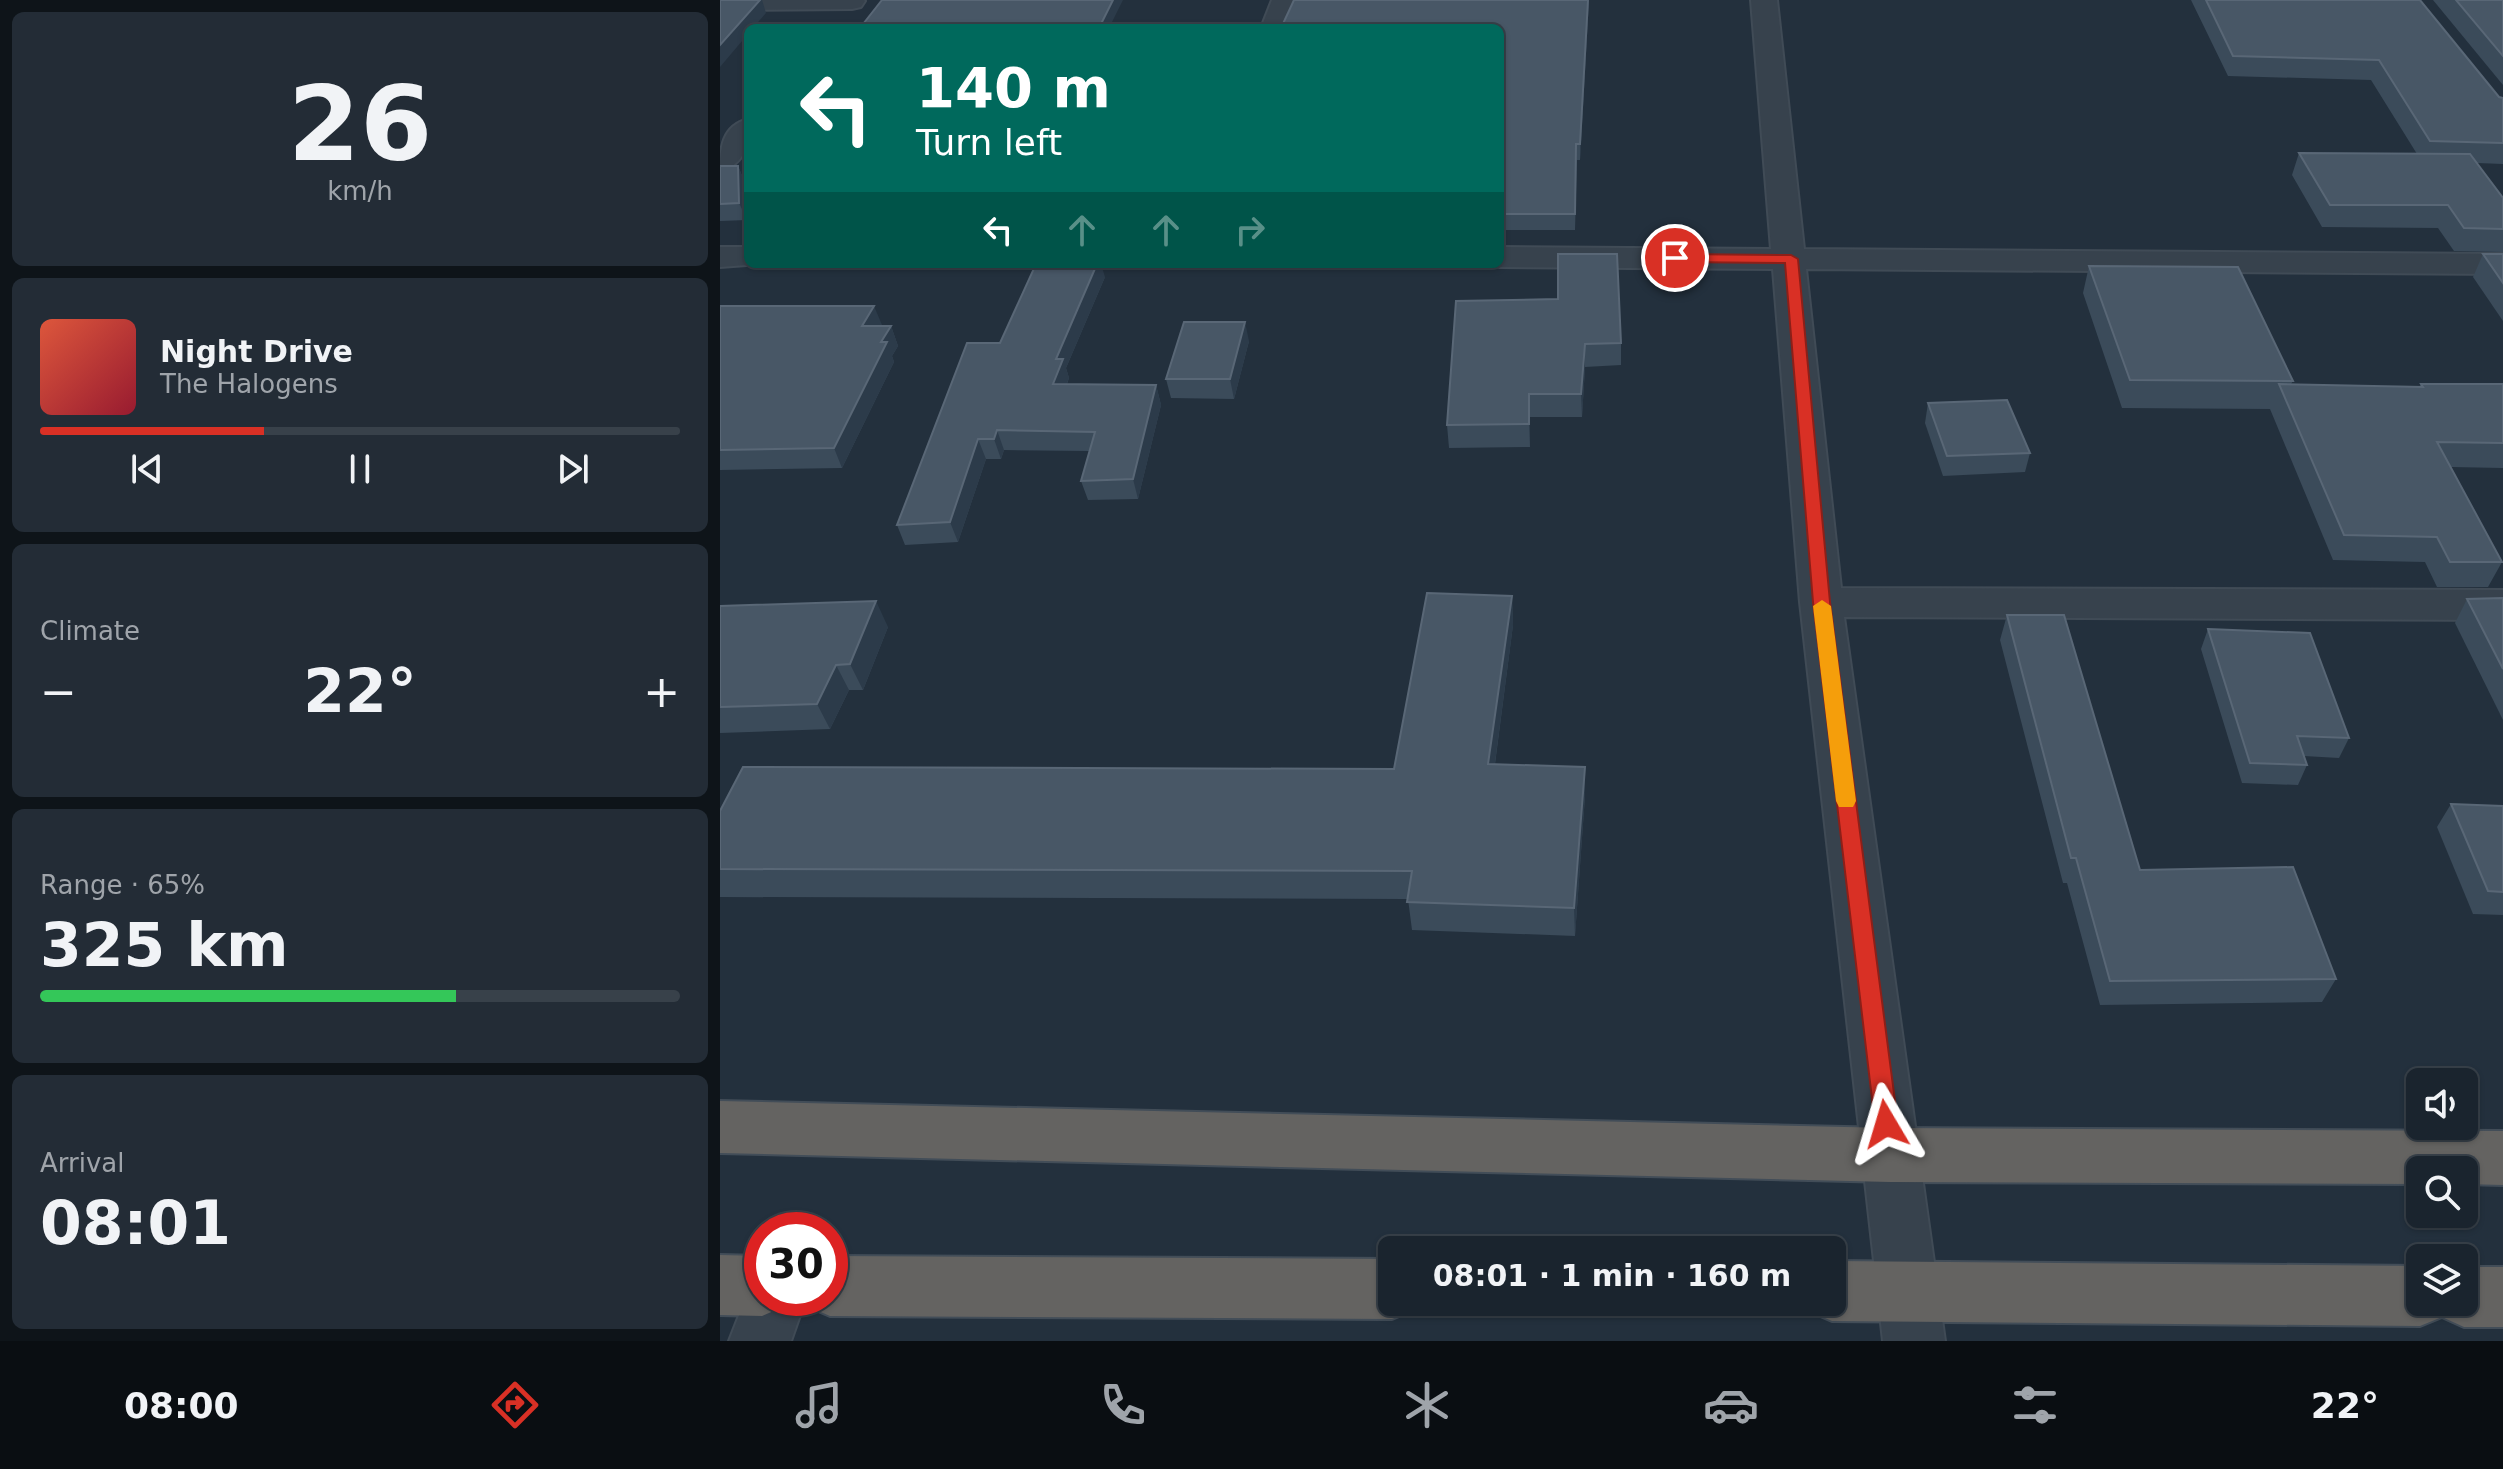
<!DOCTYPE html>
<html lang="en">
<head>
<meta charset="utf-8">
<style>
  body { margin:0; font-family:"DejaVu Sans",sans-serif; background:#232c36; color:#f1f3f6; height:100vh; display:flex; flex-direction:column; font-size:30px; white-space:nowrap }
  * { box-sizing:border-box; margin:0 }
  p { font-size:26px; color:#9fa4aa }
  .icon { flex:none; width:44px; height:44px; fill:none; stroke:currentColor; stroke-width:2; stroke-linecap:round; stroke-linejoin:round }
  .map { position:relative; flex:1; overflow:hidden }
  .side { display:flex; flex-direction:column; gap:12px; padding:12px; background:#0e1419; width:720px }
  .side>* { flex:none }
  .banner { position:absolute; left:24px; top:24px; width:760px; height:244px; border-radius:12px; box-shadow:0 2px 6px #0004,0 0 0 2px #38414a; background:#00695c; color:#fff; overflow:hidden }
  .buttons { position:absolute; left:1686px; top:1068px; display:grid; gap:16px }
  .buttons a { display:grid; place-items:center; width:72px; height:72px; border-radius:12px; background:#1a242e; box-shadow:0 2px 6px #0004,0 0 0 2px #38414a; font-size:40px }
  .speed { position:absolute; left:24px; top:1212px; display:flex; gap:16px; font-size:40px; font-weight:700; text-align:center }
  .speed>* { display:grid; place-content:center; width:104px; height:104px; border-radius:50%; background:#1a242e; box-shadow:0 2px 6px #0004,0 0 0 2px #38414a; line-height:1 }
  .speed .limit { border:12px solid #d22; background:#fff; color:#111 }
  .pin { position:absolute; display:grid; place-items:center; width:68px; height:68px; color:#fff; margin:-34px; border:4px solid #fff; border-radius:50%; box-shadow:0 2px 8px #0007 }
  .me { position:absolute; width:88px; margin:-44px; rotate:353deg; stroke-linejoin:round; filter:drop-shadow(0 0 6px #0008) }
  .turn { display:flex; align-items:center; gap:28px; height:168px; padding:0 40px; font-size:36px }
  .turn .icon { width:104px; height:104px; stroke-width:2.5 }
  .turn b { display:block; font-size:56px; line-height:68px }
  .lanes { display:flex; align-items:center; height:76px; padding:0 40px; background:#0003; justify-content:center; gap:40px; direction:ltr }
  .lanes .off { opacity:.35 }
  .big { font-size:60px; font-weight:800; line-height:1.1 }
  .side .widget { flex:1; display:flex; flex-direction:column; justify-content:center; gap:12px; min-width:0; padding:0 28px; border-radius:12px; background:#232c36 }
  .side .dial { align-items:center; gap:0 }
  .dial b { font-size:104px; line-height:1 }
  .song { display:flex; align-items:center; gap:24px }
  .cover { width:96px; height:96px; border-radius:12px; background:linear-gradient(135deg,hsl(10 70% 55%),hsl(350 70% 35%)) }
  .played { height:8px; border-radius:4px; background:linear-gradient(90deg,#d93025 35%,#38414a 35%) }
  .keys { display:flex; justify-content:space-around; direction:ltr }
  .heat { display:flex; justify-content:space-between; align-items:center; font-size:44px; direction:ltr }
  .charge { height:12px; border-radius:6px; background:linear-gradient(90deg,#34c759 65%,#38414a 0) }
  .trip { position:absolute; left:658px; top:1236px; width:468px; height:80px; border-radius:12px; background:#1a242e; box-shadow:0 2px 6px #0004,0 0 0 2px #38414a; font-weight:800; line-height:80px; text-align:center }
  .tabs { display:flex; height:128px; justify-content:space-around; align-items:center; background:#0a0e12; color:#9fa4aa }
  .tabs .icon { width:56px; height:56px }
  .tabs .active { color:#d93025 }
  .tabs b { font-size:36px; color:#f1f3f6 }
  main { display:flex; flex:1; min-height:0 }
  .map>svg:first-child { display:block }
</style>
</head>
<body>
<main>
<section class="side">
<div class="widget dial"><b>26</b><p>km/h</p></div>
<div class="widget">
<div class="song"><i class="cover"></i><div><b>Night Drive</b><p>The Halogens</p></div></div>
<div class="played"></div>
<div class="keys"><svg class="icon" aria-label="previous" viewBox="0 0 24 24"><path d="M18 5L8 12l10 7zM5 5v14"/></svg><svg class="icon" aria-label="pause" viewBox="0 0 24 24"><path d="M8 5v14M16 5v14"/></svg><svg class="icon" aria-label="next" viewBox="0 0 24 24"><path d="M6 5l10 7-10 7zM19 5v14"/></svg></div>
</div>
<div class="widget"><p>Climate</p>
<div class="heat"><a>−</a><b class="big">22°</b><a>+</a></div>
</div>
<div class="widget"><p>Range · 65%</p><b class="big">325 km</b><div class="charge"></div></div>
<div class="widget"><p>Arrival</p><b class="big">08:01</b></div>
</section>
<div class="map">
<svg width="1783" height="1341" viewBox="0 0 1783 1341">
  <rect width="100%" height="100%" fill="#23303d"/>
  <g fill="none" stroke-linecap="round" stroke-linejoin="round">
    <defs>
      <g id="minor">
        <polygon points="0,0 144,0 145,1 141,7 132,9 0,10"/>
        <polygon points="552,0 578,0 567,28 541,28"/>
        <polygon points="1031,0 1057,0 1084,249 1783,254 1783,274 1086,269 1121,588 1783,590 1783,620 1124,617 1225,1341 1163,1341 1080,602 1053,269 780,267 768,264 780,264 780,247 1051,249"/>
        <path d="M28,119C28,143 27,164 0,171C0,148 2,126 28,119Z"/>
        <polygon points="0,247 28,247 28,264 40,264 0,267"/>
        <polygon points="42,1274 42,1298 86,1298 71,1341 9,1341 34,1277"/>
      </g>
      <g id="trunk">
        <polygon points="0,1101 1170,1128 1783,1131 1783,1185 1744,1184 1744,1170 1700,1170 1700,1184 1170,1182 0,1153"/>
        <polygon points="0,1255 42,1256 42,1298 67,1298 63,1307 42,1316 0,1315"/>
        <polygon points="110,1256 672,1259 672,1302 697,1302 693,1310 672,1319 110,1316 89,1307 85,1298 110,1298"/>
        <polygon points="1112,1261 1700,1266 1700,1302 1744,1302 1744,1267 1783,1267 1783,1327 1744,1327 1722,1317 1700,1326 1112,1321 1091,1312 1086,1302 1112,1302"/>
      </g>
    </defs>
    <!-- minor casing -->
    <use href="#minor" stroke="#404b56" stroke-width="4"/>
    <!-- trunk casing -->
    <use href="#trunk" stroke="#424d58" stroke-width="4"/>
    <!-- minor -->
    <use href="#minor" fill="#37424d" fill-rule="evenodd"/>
    <!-- trunk -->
    <use href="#trunk" fill="#646361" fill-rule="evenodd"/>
  </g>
  <!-- wall -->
  <g fill="#3b4b5a">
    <polygon points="574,0 869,0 860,160 857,160 855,230 780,230 780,28"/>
    <polygon points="1471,0 1700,0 1779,97 1783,98 1783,164 1757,163 1783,198 1783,252 1734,251 1718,228 1602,227 1572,175 1579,153 1697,154 1651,80 1508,76"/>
    <polygon points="1713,0 1783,0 1783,85"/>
    <polygon points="0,166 18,166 25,183 27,220 0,221"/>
    <polygon points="1763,254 1783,254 1783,321 1753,277"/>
    <polygon points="1369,266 1573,381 1571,384 1699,387 1701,384 1783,384 1783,468 1731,467 1782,562 1768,587 1717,587 1705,562 1613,560 1550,409 1402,408 1363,293"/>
    <polygon points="385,277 346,368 349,378 347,384 436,385 441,405 418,499 368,500 361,481 370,451 284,450 281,459 266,459 238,542 185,545 177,525 280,343"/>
    <polygon points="736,301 901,343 901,365 865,367 862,417 810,417 810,447 729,448 727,425"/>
    <polygon points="0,306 171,326 178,346 172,356 174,362 122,468 0,470"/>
    <polygon points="529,341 514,399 451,398 446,379"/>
    <polygon points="1208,403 1310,453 1305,472 1223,476 1205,423"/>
    <polygon points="792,596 793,625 775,764 865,767 865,796 855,936 692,930 688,899 0,897 0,811 674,769"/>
    <polygon points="1783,598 1783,720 1735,623 1747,599"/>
    <polygon points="0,606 168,627 143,690 129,690 110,729 0,733"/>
    <polygon points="1287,615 1420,870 1616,979 1602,1002 1380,1005 1347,883 1343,883 1280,640"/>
    <polygon points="1488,629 1629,738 1619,758 1584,756 1587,765 1578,785 1522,783 1481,649"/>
    <polygon points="1731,804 1783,806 1783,915 1753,914 1717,827"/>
  </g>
  <!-- shaded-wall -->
  <g fill="#2c3b4a">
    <polygon points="40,0 42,0 46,13 33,28 28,28 28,34 0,67 0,45"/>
    <polygon points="393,0 403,0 389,28 379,28"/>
    <polygon points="868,0 869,0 860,160 860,144"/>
    <polygon points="18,166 25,183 27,220 19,203"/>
    <polygon points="377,264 381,264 385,277 346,368 349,378 339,403 333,384 336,359"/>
    <polygon points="154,306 162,325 150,345 142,326"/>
    <polygon points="525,322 529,341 514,399 510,379"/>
    <polygon points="171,326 178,346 172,356 174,362 122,468 114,448 161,342"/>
    <polygon points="865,344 865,367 862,417 861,394"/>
    <polygon points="436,385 441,405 418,499 413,479"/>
    <polygon points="809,394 810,417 810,447 809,424"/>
    <polygon points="277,430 284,450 281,459 274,439"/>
    <polygon points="258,439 266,459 238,542 230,522"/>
    <polygon points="792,596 793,625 771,793 768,764"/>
    <polygon points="156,601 168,627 143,690 130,664"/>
    <polygon points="116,665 129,690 110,729 97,704"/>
    <polygon points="865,767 865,796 855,936 854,908"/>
  </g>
  <!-- building -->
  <g fill="#485766" stroke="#596776" stroke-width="2">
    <polygon points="0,0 40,0 0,45"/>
    <polygon points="162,0 393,0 379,28 140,28"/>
    <polygon points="574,0 868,0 860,144 856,144 855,214 780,214 780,28 561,28"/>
    <polygon points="1486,0 1700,0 1779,97 1783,98 1783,143 1710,141 1659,60 1513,56"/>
    <polygon points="1736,0 1783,0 1783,56"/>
    <polygon points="1579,153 1750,154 1783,198 1783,229 1744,228 1728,205 1610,205"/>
    <polygon points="0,166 18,166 19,203 0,204"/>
    <polygon points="838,254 897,254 901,343 865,344 861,394 809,394 809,424 727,425 736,301 838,299"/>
    <polygon points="1763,254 1783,254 1783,283"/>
    <polygon points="316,264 377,264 336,359 343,359 333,384 436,385 413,479 361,481 375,432 277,430 274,439 258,439 230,522 177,525 247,343 280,343"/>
    <polygon points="1369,266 1518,267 1573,381 1410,380"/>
    <polygon points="0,306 154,306 142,326 171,326 161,342 167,342 114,448 0,450"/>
    <polygon points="464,322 525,322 510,379 446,379"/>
    <polygon points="1559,384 1703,387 1701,384 1783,384 1783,443 1717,442 1782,562 1730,562 1717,537 1624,535"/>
    <polygon points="1287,400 1310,453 1227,456 1208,403"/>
    <polygon points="707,593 792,596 768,764 865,767 854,908 687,902 692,871 0,869 0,811 23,767 674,769"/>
    <polygon points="1783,598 1783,669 1747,599"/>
    <polygon points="156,601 130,664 116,665 97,704 0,707 0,606"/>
    <polygon points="1287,615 1344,615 1420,870 1573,867 1616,979 1390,981 1356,858 1351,858"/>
    <polygon points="1488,629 1590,633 1629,738 1577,736 1587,765 1530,763"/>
    <polygon points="1731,804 1783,806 1783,892 1768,891"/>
  </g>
  <!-- route -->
  <polygon fill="#d93025" stroke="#8d1f18" stroke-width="2" points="1071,255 1078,259 1110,602 1178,1124 1175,1132 1166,1135 1158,1132 1155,1124 1093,602 1065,263 955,262 948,258 955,254"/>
  <!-- slow -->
  <polygon fill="#f59e0b" points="1102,600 1111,606 1136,801 1133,807 1119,807 1116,801 1093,606"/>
</svg>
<div class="buttons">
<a><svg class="icon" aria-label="sound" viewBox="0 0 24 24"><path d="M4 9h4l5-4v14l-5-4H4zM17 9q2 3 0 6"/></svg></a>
<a><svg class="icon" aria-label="search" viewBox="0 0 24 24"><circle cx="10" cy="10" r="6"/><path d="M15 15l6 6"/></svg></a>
<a><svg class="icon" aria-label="layers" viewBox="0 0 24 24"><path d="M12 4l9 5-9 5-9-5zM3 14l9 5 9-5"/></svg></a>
</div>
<div class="speed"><div class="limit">30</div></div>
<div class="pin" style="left:955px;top:258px;background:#d93025"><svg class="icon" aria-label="arrive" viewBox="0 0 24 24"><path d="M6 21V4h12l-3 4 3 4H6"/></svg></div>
<svg class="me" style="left:1166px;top:1124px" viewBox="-20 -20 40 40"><path d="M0-17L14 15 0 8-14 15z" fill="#d93025" stroke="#fff" stroke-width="4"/></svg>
<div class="trip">08:01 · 1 min · 160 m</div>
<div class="banner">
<div class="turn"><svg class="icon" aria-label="left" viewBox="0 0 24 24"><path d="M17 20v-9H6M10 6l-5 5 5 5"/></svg><div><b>140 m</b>Turn left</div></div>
<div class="lanes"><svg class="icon" aria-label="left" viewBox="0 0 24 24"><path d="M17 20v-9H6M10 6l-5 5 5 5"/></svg><svg class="icon off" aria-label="ahead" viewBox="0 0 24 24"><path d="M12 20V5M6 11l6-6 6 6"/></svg><svg class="icon off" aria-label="ahead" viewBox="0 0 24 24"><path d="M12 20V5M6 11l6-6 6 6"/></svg><svg class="icon off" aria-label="right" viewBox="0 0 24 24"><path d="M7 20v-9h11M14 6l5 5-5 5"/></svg></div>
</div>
</div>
</main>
<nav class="tabs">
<b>08:00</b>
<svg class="icon active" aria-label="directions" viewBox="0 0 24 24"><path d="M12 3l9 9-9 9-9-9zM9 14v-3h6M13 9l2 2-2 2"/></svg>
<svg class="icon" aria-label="music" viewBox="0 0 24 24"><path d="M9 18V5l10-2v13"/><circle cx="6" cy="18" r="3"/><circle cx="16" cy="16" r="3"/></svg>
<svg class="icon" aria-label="phone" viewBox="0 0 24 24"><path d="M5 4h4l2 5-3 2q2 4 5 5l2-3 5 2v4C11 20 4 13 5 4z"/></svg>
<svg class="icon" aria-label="climate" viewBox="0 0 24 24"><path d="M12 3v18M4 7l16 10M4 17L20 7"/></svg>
<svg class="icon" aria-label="car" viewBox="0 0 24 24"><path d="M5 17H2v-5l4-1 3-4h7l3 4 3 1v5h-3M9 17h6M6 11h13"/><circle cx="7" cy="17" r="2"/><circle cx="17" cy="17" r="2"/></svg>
<svg class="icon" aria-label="filters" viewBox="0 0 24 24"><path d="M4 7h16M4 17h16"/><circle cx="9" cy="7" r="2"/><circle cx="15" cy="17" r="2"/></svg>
<b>22°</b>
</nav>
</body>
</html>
